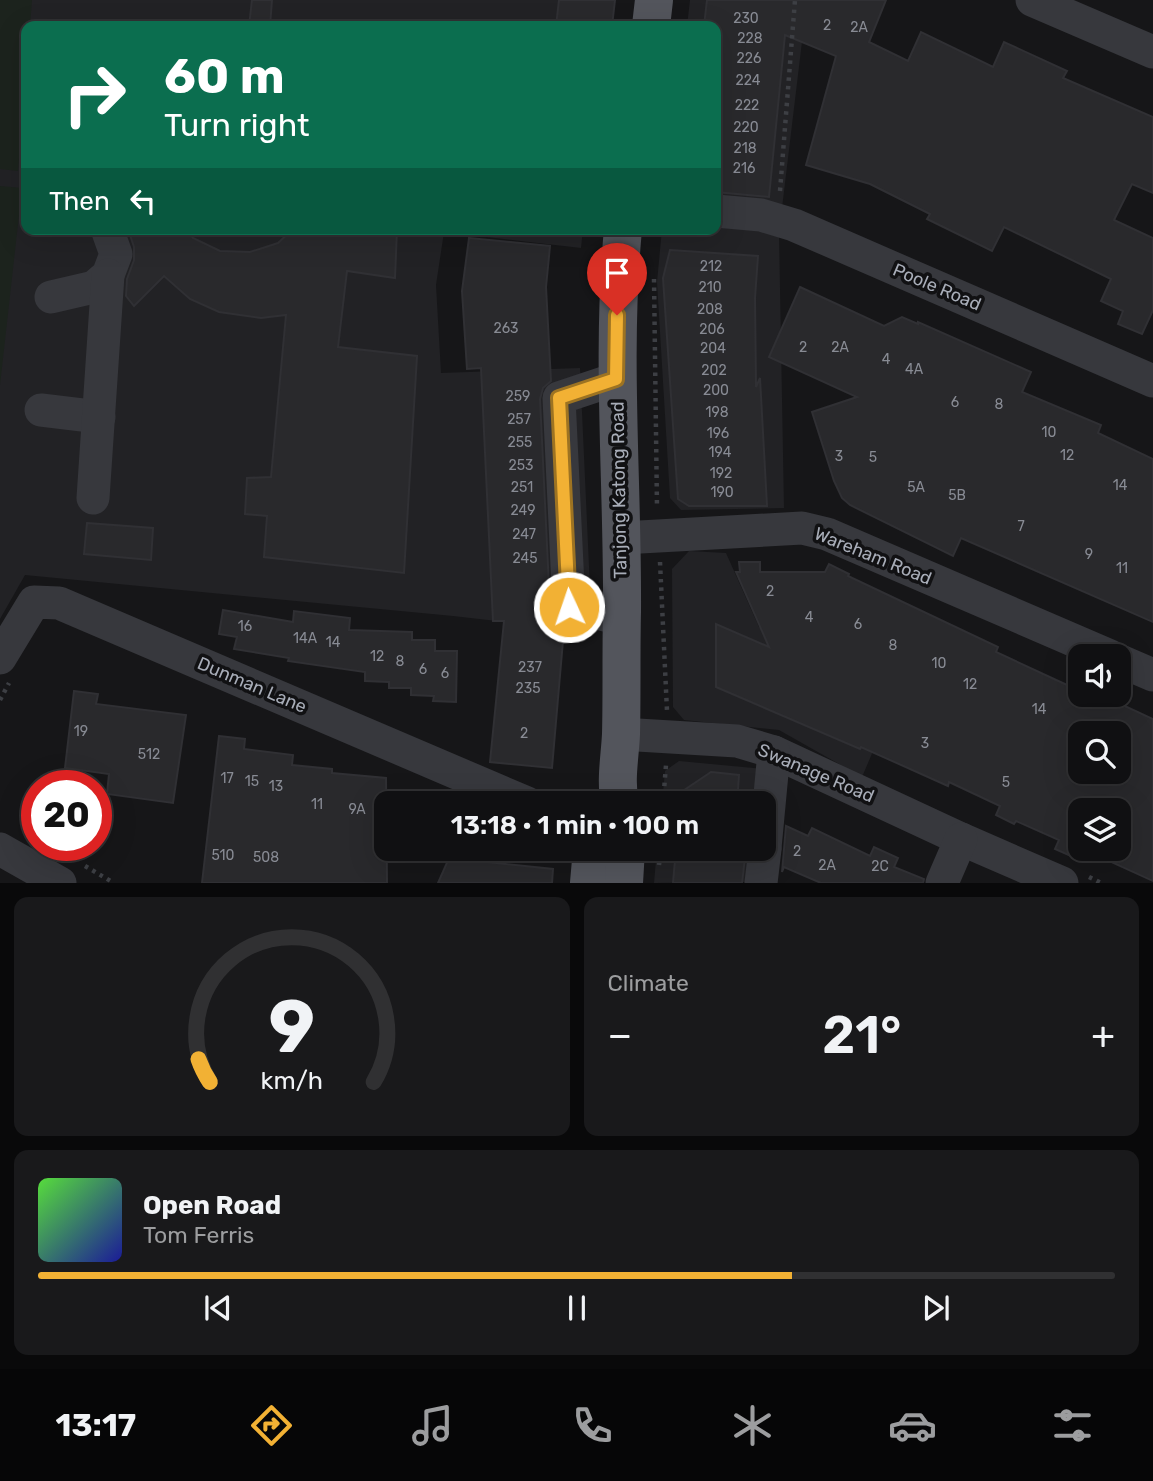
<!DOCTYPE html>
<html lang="en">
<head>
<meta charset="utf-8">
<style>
  body { margin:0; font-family:Rubik,sans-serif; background:#19191b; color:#f1f3f6; height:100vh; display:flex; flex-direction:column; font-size:26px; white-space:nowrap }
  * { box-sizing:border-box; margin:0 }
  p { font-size:23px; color:#9c9d9f }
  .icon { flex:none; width:38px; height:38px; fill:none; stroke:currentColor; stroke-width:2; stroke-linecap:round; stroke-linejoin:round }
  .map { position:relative; height:883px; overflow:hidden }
  .side { display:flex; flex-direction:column; gap:14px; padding:14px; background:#09090a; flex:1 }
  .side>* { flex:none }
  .banner { position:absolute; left:21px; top:21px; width:700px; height:214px; border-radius:14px; box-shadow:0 7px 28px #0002,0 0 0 2px #303032; background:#0b6e4f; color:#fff; overflow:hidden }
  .controls { position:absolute; left:1068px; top:644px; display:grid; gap:14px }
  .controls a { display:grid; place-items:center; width:63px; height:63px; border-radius:14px; background:#101012; box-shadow:0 7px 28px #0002,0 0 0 2px #303032; font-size:35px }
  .speed { position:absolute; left:21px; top:770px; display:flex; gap:14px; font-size:35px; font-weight:700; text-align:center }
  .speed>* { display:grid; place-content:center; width:91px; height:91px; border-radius:50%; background:#101012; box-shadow:0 7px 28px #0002,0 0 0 2px #303032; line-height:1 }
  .speed .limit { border:10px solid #d22; background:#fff; color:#111 }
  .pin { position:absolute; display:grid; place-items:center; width:60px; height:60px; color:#fff; margin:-72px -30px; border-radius:50% 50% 50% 0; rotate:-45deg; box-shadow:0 0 7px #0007 }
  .pin .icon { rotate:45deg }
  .me { position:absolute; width:77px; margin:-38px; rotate:357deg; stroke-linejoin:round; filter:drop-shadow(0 0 5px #0008) }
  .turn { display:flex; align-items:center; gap:24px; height:147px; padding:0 28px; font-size:32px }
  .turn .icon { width:91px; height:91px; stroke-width:2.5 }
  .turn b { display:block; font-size:49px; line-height:60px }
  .then { display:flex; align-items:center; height:66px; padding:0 28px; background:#0003; gap:14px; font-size:26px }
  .big { font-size:52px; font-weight:600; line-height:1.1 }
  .side .widget { flex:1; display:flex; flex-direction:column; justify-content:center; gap:10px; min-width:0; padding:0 24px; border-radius:14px; background:#19191b }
  .side .dial { align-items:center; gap:0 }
  .dial svg { height:182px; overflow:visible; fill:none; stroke:#303032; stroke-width:7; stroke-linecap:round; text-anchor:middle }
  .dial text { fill:#f1f3f6; stroke:none }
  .song { display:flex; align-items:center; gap:21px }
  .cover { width:84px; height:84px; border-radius:10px; background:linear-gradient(135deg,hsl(110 70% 55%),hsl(240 70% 35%)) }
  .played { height:7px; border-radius:4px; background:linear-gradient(90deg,#f2b134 70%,#303032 70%) }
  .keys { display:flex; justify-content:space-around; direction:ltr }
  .heat { display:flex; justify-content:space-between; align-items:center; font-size:38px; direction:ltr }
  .side .tiles { flex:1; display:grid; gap:14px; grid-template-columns:1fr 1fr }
  .widget:last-child { grid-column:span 2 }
  .trip { position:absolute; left:374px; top:791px; width:402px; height:70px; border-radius:14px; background:#101012; box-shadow:0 7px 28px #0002,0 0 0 2px #303032; font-weight:600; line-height:70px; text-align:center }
  .dock { display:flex; height:112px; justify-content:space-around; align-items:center; background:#060607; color:#9c9d9f }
  .dock .icon { width:49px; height:49px }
  .dock .current { color:#f2b134 }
  .dock b { font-size:32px; color:#f1f3f6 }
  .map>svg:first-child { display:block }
</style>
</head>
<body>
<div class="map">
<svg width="1153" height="883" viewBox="0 0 1153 883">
  <rect width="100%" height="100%" fill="#161618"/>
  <!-- built -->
  <g fill="#222225">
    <polygon points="0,0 611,0 607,26 26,26 26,229 583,229 581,248 444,232 436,285 441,373 580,368 592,632 453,616 25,575 0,619"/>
    <polygon points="690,0 807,0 779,233 784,508 681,510 670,498 657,282 662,229 716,229 716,26 687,26"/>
    <polygon points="689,551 726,553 759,627 900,688 862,777 779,730 684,720 673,707 672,569"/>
    <polygon points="679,761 765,769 770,882 654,883 657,849 765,849 765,803 662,803 665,771"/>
  </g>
  <!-- green -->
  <g fill="#1c231d">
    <polygon points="0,0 32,0 30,26 26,26 26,71 18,171 0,169"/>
    <polygon points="0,186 22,188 0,385"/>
  </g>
  <!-- building -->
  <g fill="#29292c" stroke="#303034" stroke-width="2" fill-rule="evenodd">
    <polygon points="252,0 272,0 270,26 249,26"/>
    <polygon points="559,0 615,0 612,26 556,26"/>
    <polygon points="707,0 886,0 869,42 908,61 921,32 993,67 1004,42 1067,71 1063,78 1153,117 1153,193 1132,184 1114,220 1153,238 1153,310 1142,334 1118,324 1123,311 1101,301 1111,279 1004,227 992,251 927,219 930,214 870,184 806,165 836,56 785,35 769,197 716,192 716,26 704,26"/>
    <polygon points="128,229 186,229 193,238 220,251 250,252 278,243 293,229 397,229 395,278 347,271 338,347 417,356 404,573 264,557 267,516 245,514 247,478 271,477 286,315 261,318 219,312 190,299 164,276 134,306 126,296 127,279 134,260 134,247"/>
    <polygon points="469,238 550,246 546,287 551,381 543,388 540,399 550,608 554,619 564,625 564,629 552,768 490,762 504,621 493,621 481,368 467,369 462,291"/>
    <polygon points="670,250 758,256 755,298 756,387 760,378 767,506 689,506 678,499 663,278"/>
    <polygon points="800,287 884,326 902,317 918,324 918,322 1031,372 1022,392 1101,425 1098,433 1153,459 1153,622 961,538 953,556 850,505 842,498 834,481 812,412 857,397 769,357"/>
    <polygon points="87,523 153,528 151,560 84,554"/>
    <path d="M739,562H760V572H825L829,564L849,574L848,576L998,647L996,652L1080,691V695H1088L1097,699L1101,695L1153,719V881L1083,849H1118V810H1080V860L1055,849L1059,840L1016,821L1014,824L996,815L1000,806L949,782L948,786L861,747L860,749L716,687V624L769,647L736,572H740ZM1080,733H1118V772H1080Z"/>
    <polygon points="223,610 293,622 294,611 350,618 349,630 412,632 412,640 435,640 435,651 457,651 456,702 433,701 434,696 411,695 411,688 389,688 389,682 365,681 365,672 288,661 289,658 234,649 237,637 219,634"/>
    <polygon points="74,691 98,694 96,704 186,715 173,803 107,794 109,774 65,768"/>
    <polygon points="219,736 245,739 244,749 293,755 292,765 332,769 332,773 386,778 387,883 202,883"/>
    <polygon points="711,772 739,775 737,803 665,803"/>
    <polygon points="786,826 808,836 812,828 870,856 874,847 898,858 894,867 924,879 923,883 821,883 784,867 782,872"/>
    <polygon points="453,849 483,849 477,861 553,869 552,883 438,883"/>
    <polygon points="676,849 746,849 742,883 673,883"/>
  </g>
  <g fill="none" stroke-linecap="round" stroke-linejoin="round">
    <!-- path -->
    <g stroke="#3d3f44" stroke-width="4.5" stroke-dasharray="3.5 5" stroke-linecap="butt">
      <polyline points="780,191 795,0"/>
      <polyline points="654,279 657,508"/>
      <polyline points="660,562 667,711"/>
      <polyline points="0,700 9,683"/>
      <polyline points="553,797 568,803"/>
      <polyline points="663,803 666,765"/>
      <polyline points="659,865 661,849"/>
      <polyline points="85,866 114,883"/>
      <polyline points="1089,877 1101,883"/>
    </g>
    <!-- minor -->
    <g stroke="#37383d" stroke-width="33">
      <polyline points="1032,0 1153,52"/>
      <polyline points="716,211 761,215 794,225 1153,381"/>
      <polyline points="51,297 94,287 108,275 116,254 107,229"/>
      <polyline points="616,379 559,398 569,607 622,619"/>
      <polyline points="41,410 99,417"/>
      <polyline points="93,498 108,275"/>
      <polyline points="622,538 802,528 827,534 1110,656"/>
      <polyline points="0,658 34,602 59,603 527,803"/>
      <polyline points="1118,660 1153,675"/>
      <polyline points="621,734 737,741 774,752 961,839 1062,883"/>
      <polyline points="765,848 774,752"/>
      <polyline points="0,849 60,883"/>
      <polyline points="761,883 765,849"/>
      <polyline points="942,883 961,839"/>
    </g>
    <!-- major -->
    <g stroke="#53555c" stroke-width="38">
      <polyline points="651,26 654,0"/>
      <path d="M620,803C615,781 620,757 621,734C622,694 621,653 622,612C623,484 611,358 623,229"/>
      <polyline points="589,883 592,849"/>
      <polyline points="624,883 626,849"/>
    </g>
  </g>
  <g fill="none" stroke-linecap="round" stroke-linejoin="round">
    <defs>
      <polyline id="route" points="569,607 559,398 616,379 617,315"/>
    </defs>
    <!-- route casing -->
    <use href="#route" stroke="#9d7322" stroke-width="18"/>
    <!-- route -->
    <use href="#route" stroke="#f2b134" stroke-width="12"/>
  </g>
  <g text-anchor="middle" stroke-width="7" stroke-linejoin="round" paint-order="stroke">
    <!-- number labels -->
    <g font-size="14" fill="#888b94">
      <text x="746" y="23">230</text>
      <text x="827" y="30">2</text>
      <text x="859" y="32">2A</text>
      <text x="750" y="43">228</text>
      <text x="749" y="63">226</text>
      <text x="748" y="85">224</text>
      <text x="747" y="110">222</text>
      <text x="746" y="132">220</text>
      <text x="745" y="153">218</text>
      <text x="744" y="173">216</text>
      <text x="711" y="271">212</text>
      <text x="710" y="292">210</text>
      <text x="710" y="314">208</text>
      <text x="506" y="333">263</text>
      <text x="712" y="334">206</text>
      <text x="803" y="352">2</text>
      <text x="840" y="352">2A</text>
      <text x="713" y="353">204</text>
      <text x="886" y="364">4</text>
      <text x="914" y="374">4A</text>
      <text x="714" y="375">202</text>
      <text x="716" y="395">200</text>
      <text x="518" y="401">259</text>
      <text x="955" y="407">6</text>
      <text x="999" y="409">8</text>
      <text x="717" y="417">198</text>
      <text x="519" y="424">257</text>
      <text x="1049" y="437">10</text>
      <text x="718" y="438">196</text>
      <text x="520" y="447">255</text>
      <text x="720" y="457">194</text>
      <text x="1067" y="460">12</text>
      <text x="839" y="461">3</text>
      <text x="873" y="462">5</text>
      <text x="521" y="470">253</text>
      <text x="721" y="478">192</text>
      <text x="1120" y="490">14</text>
      <text x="522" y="492">251</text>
      <text x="916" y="492">5A</text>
      <text x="722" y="497">190</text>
      <text x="957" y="500">5B</text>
      <text x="523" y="515">249</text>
      <text x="1021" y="531">7</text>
      <text x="524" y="539">247</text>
      <text x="1089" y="559">9</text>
      <text x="525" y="563">245</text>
      <text x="1122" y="573">11</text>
      <text x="770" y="596">2</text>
      <text x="809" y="622">4</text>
      <text x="858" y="629">6</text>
      <text x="245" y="631">16</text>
      <text x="305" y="643">14A</text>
      <text x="333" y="647">14</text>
      <text x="893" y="650">8</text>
      <text x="377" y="661">12</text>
      <text x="400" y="666">8</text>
      <text x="939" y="668">10</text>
      <text x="530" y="672">237</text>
      <text x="423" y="674">6</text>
      <text x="445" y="678">6</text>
      <text x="970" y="689">12</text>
      <text x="528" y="693">235</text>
      <text x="1039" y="714">14</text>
      <text x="81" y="736">19</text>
      <text x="524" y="738">2</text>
      <text x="925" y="748">3</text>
      <text x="149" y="759">512</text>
      <text x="227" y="783">17</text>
      <text x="252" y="786">15</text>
      <text x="1006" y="787">5</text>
      <text x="276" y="791">13</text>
      <text x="317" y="809">11</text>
      <text x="357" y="814">9A</text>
      <text x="797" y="856">2</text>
      <text x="223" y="860">510</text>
      <text x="266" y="862">508</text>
      <text x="827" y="870">2A</text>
      <text x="880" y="871">2C</text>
    </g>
    <!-- street labels -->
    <g font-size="18" fill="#a8adb8" stroke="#111113">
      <text transform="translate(937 287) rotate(23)" y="6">Poole Road</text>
      <text transform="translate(619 490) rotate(-91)" y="6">Tanjong Katong Road</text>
      <text transform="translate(873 556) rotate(22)" y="6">Wareham Road</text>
      <text transform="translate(252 685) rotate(23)" y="6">Dunman Lane</text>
      <text transform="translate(816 773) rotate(23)" y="6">Swanage Road</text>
    </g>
  </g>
</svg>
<div class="controls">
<a><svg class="icon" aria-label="sound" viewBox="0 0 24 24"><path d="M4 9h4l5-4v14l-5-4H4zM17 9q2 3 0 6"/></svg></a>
<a><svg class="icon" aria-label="search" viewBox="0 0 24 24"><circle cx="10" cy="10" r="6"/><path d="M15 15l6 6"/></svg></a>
<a><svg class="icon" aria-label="layers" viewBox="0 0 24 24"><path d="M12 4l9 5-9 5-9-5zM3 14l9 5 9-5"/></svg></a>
</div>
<div class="speed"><div class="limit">20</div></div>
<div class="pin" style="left:617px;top:315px;background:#d93025"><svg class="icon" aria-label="arrive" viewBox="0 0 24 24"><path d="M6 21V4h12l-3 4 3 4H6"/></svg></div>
<svg class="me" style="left:569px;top:607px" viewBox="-20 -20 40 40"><circle r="17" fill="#f2b134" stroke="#fff" stroke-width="3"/><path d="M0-11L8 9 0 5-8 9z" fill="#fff"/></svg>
<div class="trip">13:18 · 1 min · 100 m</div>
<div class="banner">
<div class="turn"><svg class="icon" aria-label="right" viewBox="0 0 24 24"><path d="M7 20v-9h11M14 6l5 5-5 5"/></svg><div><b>60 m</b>Turn right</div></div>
<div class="then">Then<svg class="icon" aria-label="left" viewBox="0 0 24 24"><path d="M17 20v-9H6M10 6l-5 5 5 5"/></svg></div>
</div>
</div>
<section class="side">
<div class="tiles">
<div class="widget dial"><svg viewBox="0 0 100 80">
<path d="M14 69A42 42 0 1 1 86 69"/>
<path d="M14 69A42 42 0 0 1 9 59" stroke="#f2b134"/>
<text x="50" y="56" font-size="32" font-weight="700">9</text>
<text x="50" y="72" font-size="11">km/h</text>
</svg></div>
<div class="widget"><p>Climate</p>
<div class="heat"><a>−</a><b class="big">21°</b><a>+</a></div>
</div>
<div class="widget">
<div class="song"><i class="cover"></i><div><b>Open Road</b><p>Tom Ferris</p></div></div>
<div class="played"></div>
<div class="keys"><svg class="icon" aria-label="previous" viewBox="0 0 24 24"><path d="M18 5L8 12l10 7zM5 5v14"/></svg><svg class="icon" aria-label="pause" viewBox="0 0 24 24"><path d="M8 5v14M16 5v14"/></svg><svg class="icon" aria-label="next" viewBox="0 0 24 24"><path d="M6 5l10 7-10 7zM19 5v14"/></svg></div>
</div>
</div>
</section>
<nav class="dock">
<b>13:17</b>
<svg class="icon current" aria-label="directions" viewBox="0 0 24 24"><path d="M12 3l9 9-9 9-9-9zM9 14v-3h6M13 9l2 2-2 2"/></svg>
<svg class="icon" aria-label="music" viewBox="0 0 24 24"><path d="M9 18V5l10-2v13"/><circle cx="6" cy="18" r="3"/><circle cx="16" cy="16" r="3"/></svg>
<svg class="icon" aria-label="phone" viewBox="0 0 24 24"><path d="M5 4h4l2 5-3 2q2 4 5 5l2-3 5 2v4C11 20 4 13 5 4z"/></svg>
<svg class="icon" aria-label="climate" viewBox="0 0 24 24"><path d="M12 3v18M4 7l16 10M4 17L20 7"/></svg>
<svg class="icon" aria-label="car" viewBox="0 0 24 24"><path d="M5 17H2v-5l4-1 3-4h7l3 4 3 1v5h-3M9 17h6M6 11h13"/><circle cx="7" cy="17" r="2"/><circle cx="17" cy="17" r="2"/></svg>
<svg class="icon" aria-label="filters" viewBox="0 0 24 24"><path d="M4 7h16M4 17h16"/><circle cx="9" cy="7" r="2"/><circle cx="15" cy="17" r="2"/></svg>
</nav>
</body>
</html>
